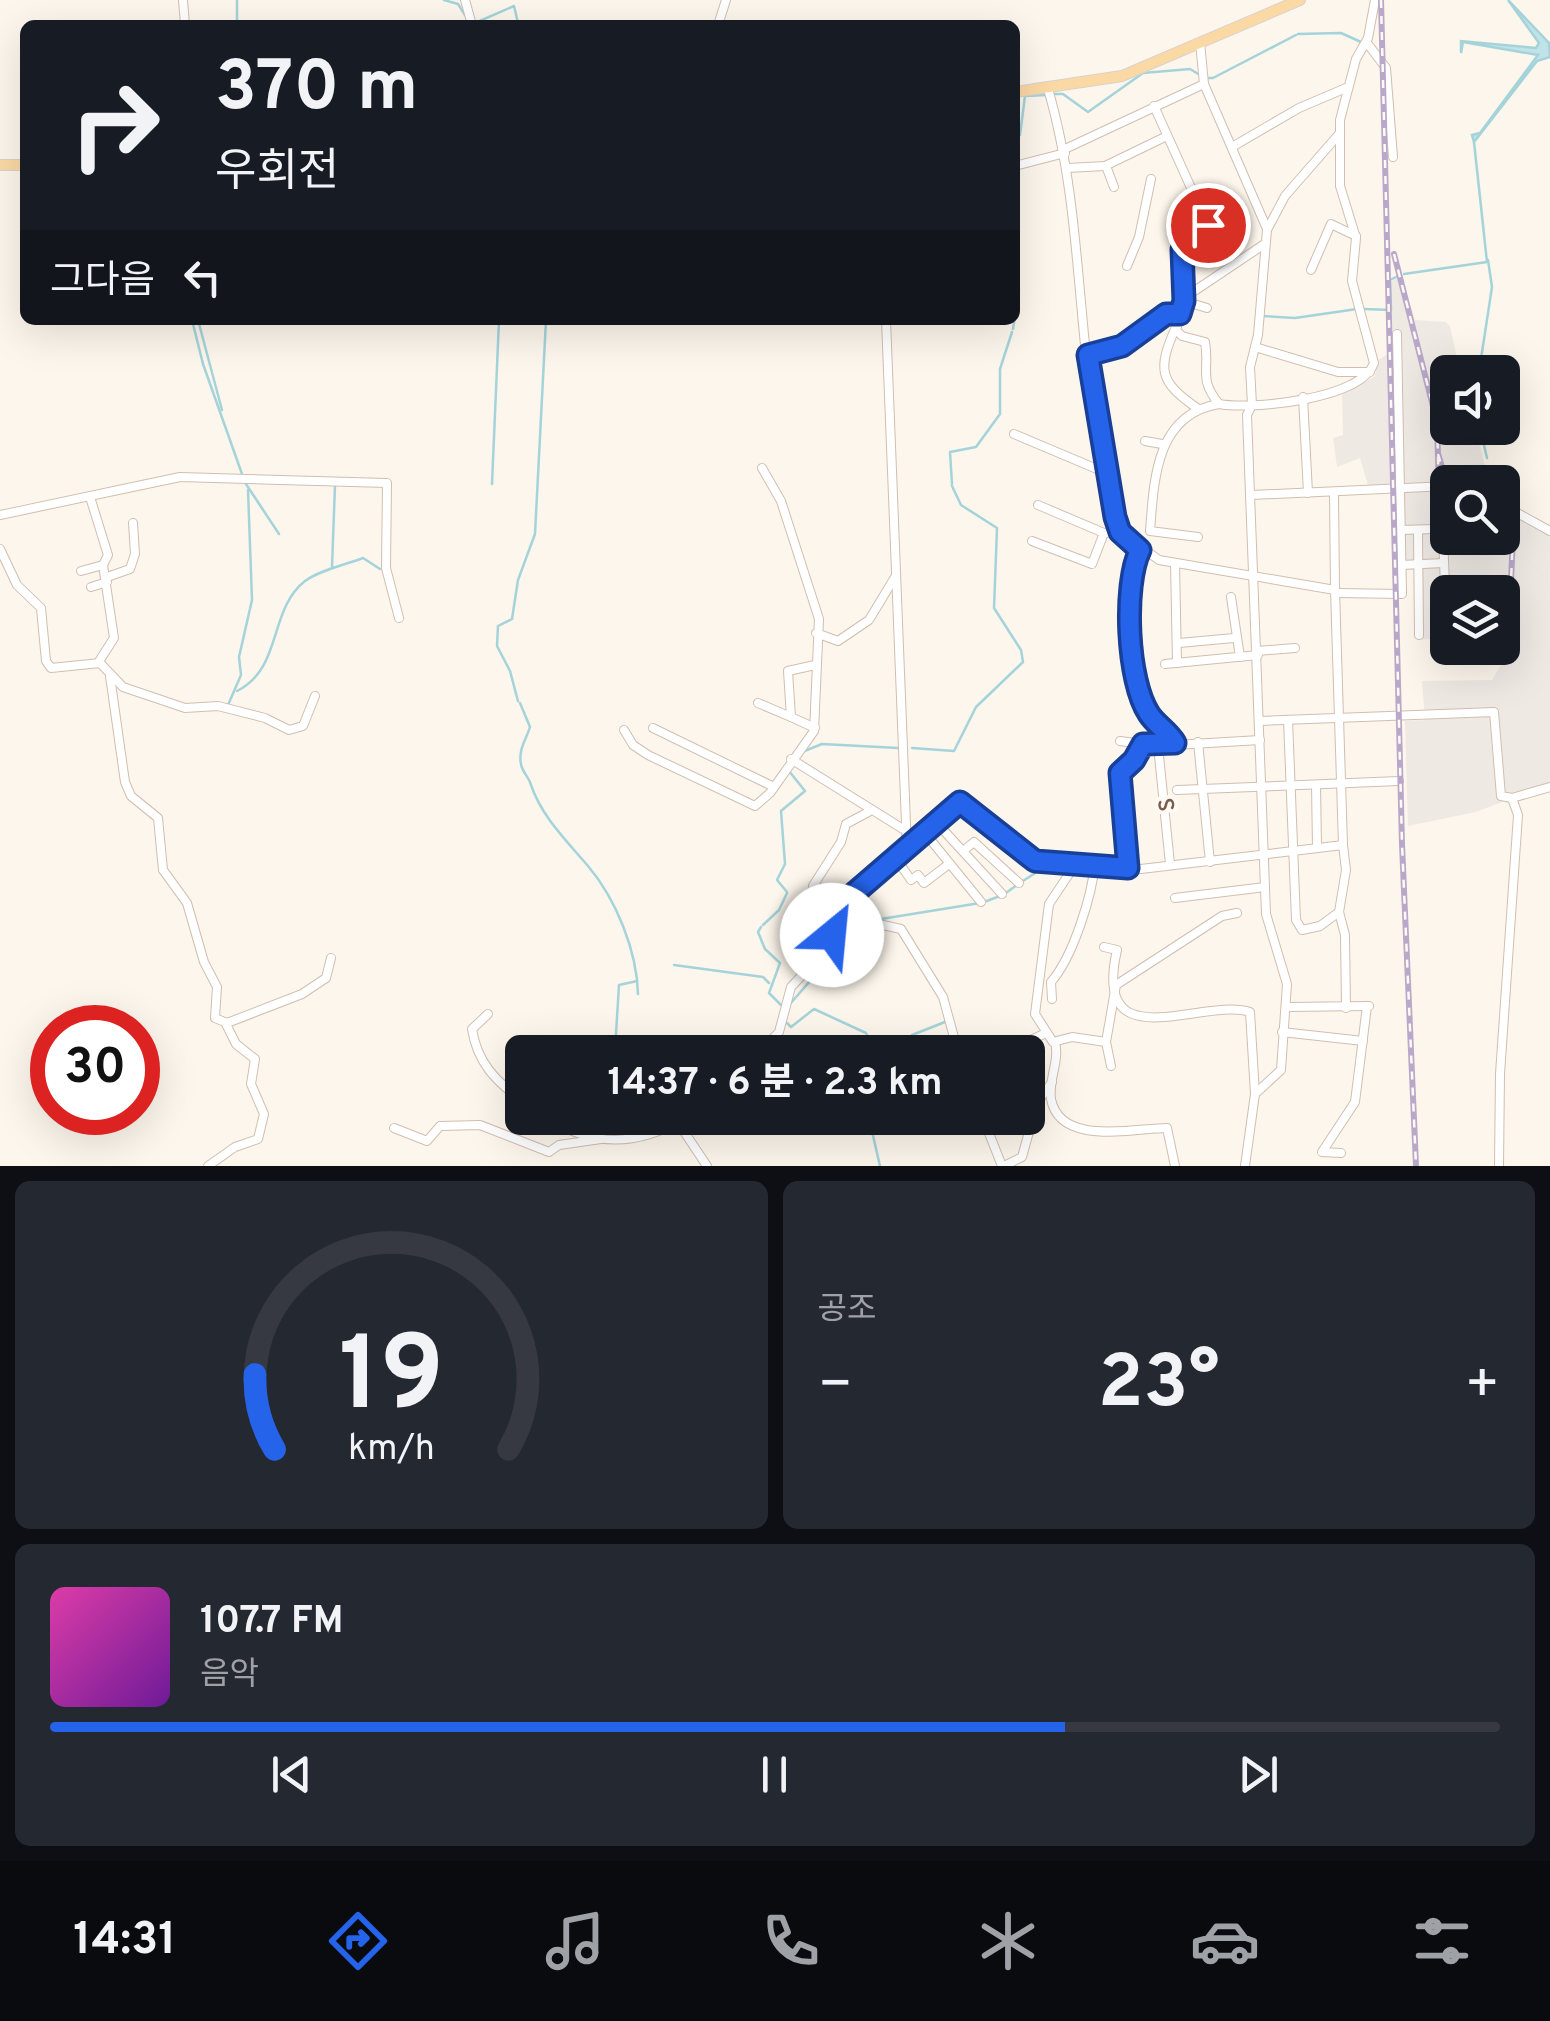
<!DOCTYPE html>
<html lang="ko">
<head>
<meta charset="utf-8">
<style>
  body { margin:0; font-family:Overpass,"Noto Sans KR",sans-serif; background:#242831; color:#f1f3f6; height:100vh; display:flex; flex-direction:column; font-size:38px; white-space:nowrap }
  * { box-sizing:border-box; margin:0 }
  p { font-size:32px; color:#9ea1a6 }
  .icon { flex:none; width:55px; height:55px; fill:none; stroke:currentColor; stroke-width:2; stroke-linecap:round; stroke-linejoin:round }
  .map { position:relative; height:1166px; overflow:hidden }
  .details { display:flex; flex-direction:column; gap:15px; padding:15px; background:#0d0f14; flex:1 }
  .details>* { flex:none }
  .hud { position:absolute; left:20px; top:20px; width:1000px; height:305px; border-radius:15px; box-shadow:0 10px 40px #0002; background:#171b24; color:#f1f3f6; overflow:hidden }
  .buttons { position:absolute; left:1430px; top:355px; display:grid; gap:20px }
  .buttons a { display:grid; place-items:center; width:90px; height:90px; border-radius:15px; background:#171b24; box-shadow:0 10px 40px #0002; font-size:50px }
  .speed { position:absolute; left:30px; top:1005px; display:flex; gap:20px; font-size:50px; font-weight:700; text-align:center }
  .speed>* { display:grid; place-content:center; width:130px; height:130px; border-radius:50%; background:#171b24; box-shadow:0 10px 40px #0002; line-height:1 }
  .speed .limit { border:15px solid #d22; background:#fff; color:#111 }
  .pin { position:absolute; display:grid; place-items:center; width:85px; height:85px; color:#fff; margin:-42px; border:5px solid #fff; border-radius:50%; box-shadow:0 2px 10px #0007 }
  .me { position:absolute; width:110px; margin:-55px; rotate:28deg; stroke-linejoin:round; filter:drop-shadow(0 0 8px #0008) }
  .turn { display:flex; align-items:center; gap:35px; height:210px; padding:0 30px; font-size:45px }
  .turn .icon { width:130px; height:130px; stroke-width:2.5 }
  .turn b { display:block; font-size:70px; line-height:85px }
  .then { display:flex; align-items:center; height:95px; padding:0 30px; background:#0003; gap:20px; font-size:38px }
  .big { font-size:75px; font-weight:700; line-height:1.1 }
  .details .widget { flex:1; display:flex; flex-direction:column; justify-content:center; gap:15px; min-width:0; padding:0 35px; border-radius:15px; background:#242831 }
  .details .dial { align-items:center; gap:0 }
  .dial svg { height:260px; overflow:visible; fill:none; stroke:#363941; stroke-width:7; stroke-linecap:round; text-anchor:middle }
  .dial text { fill:#f1f3f6; stroke:none }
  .song { display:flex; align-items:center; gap:30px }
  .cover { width:120px; height:120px; border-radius:15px; background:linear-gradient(135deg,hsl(320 70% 55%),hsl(280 70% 35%)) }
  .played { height:10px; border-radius:5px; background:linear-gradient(90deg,#2563eb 70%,#363941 70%) }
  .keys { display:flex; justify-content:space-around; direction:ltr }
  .heat { display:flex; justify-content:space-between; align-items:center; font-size:55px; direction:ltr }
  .details .tiles { flex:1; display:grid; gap:15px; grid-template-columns:1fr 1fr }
  .widget:last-child { grid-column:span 2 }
  .trip { position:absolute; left:505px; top:1035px; width:540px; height:100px; border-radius:15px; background:#171b24; box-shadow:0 10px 40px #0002; font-weight:700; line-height:100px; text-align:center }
  .menu { display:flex; height:160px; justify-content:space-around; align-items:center; background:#090b0e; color:#9ea1a6 }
  .menu .icon { width:70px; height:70px }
  .menu .current { color:#2563eb }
  .menu b { font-size:45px; color:#f1f3f6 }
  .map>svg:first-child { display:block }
</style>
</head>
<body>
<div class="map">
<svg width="1550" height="1166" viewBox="0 0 1550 1166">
  <rect width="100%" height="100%" fill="#fdf6ec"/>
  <!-- industrial -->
  <polygon fill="#efe9e4" points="1401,276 1415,320 1446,322 1450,326 1460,372 1448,372 1448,428 1475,428 1484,463 1495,482 1448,482 1448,538 1502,538 1503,495 1511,506 1550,529 1550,784 1476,812 1408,826 1405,721 1425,720 1422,681 1492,680 1505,658 1499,648 1502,648 1502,592 1448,592 1447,638 1417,640 1416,570 1405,569 1402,487 1369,489 1360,458 1337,467 1333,438 1343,435 1342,395 1375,376 1378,360 1389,353 1390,282"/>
  <!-- water -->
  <polygon fill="#bfe3e8" stroke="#a5d3da" stroke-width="2.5" points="1508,0 1549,43 1550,57 1537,61 1474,142 1472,135 1480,133 1538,55 1463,42 1461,53 1461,41 1536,48 1539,43"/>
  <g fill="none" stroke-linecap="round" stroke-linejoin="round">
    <!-- stream -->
    <g stroke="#a5d3da" stroke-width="2.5">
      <polyline points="444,0 458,4 465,15"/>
      <polyline points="475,23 514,6 518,23 534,25"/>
      <polyline points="237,25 237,0"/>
      <polyline points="1298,34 1341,33 1361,42"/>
      <polyline points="1205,78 1213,78 1296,35"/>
      <polyline points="1054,94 1063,94 1088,112 1143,73 1190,69 1200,75"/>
      <polyline points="1015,139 1020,135 1025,96 1047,95"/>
      <polyline points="1404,274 1487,262 1474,142"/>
      <polyline points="1364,309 1391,310 1390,280 1400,275"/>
      <polyline points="1262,316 1295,318 1357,309"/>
      <polyline points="192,320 203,364 242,474"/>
      <polyline points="198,320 222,410"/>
      <polyline points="1013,329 1019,290 1015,287"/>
      <polyline points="1479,372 1492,287 1488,260"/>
      <polyline points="1480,428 1487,458"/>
      <polyline points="244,481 279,534"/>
      <polyline points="492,484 499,320"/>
      <polyline points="952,484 950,452 976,447 1000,414 1000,369 1012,332"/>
      <polyline points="332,567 335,485"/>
      <path d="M237,691C283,668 268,610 305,581C320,570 345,565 363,558L380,569"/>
      <polyline points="518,701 510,671 497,646 498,626 512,619 518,580 535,534 546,320"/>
      <path d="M520,703L530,727C526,740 518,750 521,764C522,772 529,777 531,785C542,817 565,839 588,866C616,899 637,951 638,994"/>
      <polyline points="228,705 241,675 239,657 252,600 248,490"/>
      <polyline points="912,748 954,751 976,707 1023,662 1021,650 994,608 997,528 961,505 952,486"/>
      <polyline points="802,752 822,744 898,748"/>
      <polyline points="1023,881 1046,866"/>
      <polyline points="787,892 777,880 785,864 781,811 805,791 789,771"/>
      <polyline points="1003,895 1017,885"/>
      <polyline points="984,902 1000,896"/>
      <polyline points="875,920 980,903"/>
      <polyline points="841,922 858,918"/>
      <polyline points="763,925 779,910 787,893"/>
      <polyline points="761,927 758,932 765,949 780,963 769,993 781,1005"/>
      <polyline points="674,965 763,977 769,983"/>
      <polyline points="790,1004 830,958 836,933"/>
      <polyline points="787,1023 791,1027 814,1009 866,1033 869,1039 860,1052"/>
      <polyline points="609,1052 615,1050 619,985 637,981"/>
      <polyline points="896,1052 912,1035 945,1022"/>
      <polyline points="869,1118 880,1166"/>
    </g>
    <defs>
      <g id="minor">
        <polyline points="183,0 185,25"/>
        <polyline points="465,0 472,25"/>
        <polyline points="718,25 726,0"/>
        <polyline points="1200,42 1204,84 1267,229"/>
        <polyline points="1367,43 1386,68 1393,157"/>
        <polyline points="1154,106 1211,232 1181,254 1184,301 1207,308"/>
        <polyline points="1232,147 1299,108 1346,88"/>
        <polyline points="1065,149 1204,84"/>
        <polyline points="1015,166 1065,153"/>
        <polyline points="1106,166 1114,187"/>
        <polyline points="1067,168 1105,166 1167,136"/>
        <path d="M1263,245L1187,296L1176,330L1182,336L1205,342C1210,371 1198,378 1219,404C1253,410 1362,399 1374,363L1352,281L1356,238L1340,186V120L1356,59L1368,38L1375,0"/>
        <polyline points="1127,266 1139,237 1151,179"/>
        <polyline points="1311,270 1331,224 1356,236"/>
        <polyline points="886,320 907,849"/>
        <path d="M1176,327C1157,369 1159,382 1197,408"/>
        <polyline points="1255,347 1338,372 1370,372"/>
        <polyline points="1088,355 1121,346 1166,314 1180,313"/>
        <polyline points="1303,397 1308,493"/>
        <polyline points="1014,434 1104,472"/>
        <polyline points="1145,441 1162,444"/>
        <polyline points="1467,482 1473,482"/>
        <polyline points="1441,488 1445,585 1505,586"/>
        <polyline points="1334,493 1335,590"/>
        <polyline points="1252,495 1448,486"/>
        <polyline points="90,497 108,555 103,565 114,638 98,663"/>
        <polyline points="1502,498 1512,510 1550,531"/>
        <polyline points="1038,505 1104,533 1120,532"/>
        <polyline points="0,515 180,477 387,483 386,568 399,618"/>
        <polyline points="1400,530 1434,529"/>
        <polyline points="1418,530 1419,635"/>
        <path d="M1198,537L1150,531C1154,479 1156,414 1219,404"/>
        <polyline points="1032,541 1092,564 1104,533"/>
        <polyline points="0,549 17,585 41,608 46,661 51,668 100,663 123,687 185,708 218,706 265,718 289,730 303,726 315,696"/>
        <path d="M1140,550C1123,585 1127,681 1149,714C1156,725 1168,731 1175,743"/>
        <polyline points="1175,563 1177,663"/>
        <polyline points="1401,565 1444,563"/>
        <polyline points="81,571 103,565"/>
        <polyline points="107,577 130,569 135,554 133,523"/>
        <polyline points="91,587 107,582"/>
        <polyline points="1337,593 1402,594 1397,334"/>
        <polyline points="1231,597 1240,657"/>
        <polyline points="816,633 838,641 869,620 895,577"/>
        <polyline points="1179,643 1234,638"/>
        <polyline points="1257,651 1295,648"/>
        <polyline points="1165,664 1258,655"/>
        <polyline points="110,676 125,782 131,796 158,818 163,870 187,903 204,962 217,987 215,1018 227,1023 302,994 326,978 331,958"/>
        <polyline points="758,703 791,717"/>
        <polyline points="1288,720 1296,920 1302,930 1320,926 1339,912"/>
        <polyline points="1260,721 1494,712 1501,796 1512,798 1550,787"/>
        <polyline points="653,728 774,787"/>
        <polyline points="815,728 791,717 788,671 815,665"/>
        <polyline points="624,730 633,745 648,755 755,806 770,793 814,731 819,619 781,501 762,468"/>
        <polyline points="1120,741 1158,746 1260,740"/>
        <polyline points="1198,742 1210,862"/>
        <polyline points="1158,746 1170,864"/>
        <polyline points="791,759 903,829"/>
        <polyline points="1316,785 1317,847"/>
        <polyline points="1177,790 1399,781"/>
        <polyline points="936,822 1002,894"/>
        <polyline points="925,833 981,902"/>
        <polyline points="1343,845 1346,870 1339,912 1345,935 1346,1008"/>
        <polyline points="963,851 974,842 1019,883"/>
        <polyline points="897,860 911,880 918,875 924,883 949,864"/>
        <polyline points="1077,862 1049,904 1035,1014 1053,1042 1072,1037 1106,1042"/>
        <polyline points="1128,868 1119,776 1143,744"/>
        <polyline points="1175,898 1265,887"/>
        <polyline points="848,900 813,886 841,842 846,824 872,810"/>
        <polyline points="847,905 865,921 901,929 943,997 958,1052"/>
        <path d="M1104,947L1117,950C1091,1062 1202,997 1250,1012L1255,1094"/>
        <path d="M1052,999L1051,982C1073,957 1092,896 1095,863"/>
        <polyline points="1287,1007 1369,1006"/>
        <path d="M488,1014L472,1029C477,1062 496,1082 522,1100"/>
        <polyline points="1282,1032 1363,1041"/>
        <path d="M1055,1042C1060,1061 1048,1080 1051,1099C1060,1147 1135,1128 1167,1128L1175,1166"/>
        <path d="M760,1052L779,1032L791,987L825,951L849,898L958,803L1042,863L1141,869L1343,845L1335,590L1159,560L1120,532C1072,391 1090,231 1048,89"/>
        <polyline points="1004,1052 1044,1034"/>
        <polyline points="1111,1066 1106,1042 1116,985 1222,916 1237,913"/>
        <path d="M548,1118C592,1147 638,1146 683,1119"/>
        <polyline points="685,1118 681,1127 707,1166"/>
        <polyline points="983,1118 1002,1166"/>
        <polyline points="394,1128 427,1141 440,1126 480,1125 549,1152 559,1145 601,1139"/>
        <polyline points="1341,1153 1322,1152 1355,1102 1367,1006"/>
        <polyline points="208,1166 235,1147 258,1139 264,1114 251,1084 255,1059 236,1044 226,1024"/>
        <polyline points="1004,1166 1022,1157 1037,1103 1052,1082"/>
        <polyline points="1245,1166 1255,1094 1281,1070 1287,984 1266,914 1247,415 1252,405 1250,367 1258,335 1267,230 1285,196 1340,133"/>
        <polyline points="1499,1166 1500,1074 1518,815 1512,798"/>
      </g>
      <g id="major">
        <polyline points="1015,92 1122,76 1300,0"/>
        <polyline points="0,165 25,165"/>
      </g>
    </defs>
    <!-- minor casing -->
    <use href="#minor" stroke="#d1beb0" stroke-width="10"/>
    <!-- major casing -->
    <use href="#major" stroke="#dad1cd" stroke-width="12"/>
    <!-- minor -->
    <use href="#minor" stroke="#fff" stroke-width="8"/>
    <!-- major -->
    <use href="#major" stroke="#fbd9a5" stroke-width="10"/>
    <defs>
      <g id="rail">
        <polyline points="1381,0 1402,844 1416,1166"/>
        <polyline points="1394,254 1437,422 1440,527"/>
        <polyline points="1438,454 1442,467 1461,482"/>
        <polyline points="1502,506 1513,535 1510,604"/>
      </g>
    </defs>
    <!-- rail casing -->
    <use href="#rail" stroke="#b9a8c9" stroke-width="6"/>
    <!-- rail -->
    <use href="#rail" stroke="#fffaf3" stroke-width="2.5" stroke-dasharray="8" stroke-linecap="butt"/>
  </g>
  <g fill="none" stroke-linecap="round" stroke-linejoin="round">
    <defs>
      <path id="route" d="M832,935L851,896L960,802L1035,861L1128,868L1120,773L1134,760L1143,744L1175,743C1168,731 1156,725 1149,714C1127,681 1123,585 1140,550L1120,532L1115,517L1088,355L1122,346L1166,314H1180L1184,301L1182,250L1211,232L1208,225"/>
    </defs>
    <!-- route casing -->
    <use href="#route" stroke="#184099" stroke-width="25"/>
    <!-- route -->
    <use href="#route" stroke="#2563eb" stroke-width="18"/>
  </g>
  <g text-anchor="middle" stroke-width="8" stroke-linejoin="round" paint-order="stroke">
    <!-- street labels -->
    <g font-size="30" fill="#7a5c4d" stroke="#fffaf3">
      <text transform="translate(1164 805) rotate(-97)" y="10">s</text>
    </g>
  </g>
</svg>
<div class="buttons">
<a><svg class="icon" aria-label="sound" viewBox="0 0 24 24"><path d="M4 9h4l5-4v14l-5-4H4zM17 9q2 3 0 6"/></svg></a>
<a><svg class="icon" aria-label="search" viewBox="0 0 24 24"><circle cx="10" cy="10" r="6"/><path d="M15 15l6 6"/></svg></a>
<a><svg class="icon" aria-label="layers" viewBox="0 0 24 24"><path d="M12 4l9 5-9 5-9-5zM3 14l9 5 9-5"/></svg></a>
</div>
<div class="speed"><div class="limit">30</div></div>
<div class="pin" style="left:1208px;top:225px;background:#d93025"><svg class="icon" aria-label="arrive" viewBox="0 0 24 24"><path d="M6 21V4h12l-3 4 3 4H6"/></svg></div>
<svg class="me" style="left:832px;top:935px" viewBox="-20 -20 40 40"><circle r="19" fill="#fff"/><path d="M0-13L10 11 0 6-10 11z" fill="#2563eb"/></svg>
<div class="trip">14:37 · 6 분 · 2.3 km</div>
<div class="hud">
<div class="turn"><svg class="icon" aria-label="right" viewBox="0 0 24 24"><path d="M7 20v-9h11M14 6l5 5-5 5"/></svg><div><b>370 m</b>우회전</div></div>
<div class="then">그다음<svg class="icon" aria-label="left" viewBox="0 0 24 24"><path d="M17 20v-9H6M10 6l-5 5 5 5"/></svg></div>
</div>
</div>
<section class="details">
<div class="tiles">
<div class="widget dial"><svg viewBox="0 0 100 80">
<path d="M14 69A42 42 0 1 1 86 69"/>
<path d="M14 69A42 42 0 0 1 8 46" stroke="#2563eb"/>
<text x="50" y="56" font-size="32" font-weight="700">19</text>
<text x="50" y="72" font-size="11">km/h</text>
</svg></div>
<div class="widget"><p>공조</p>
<div class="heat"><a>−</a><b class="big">23°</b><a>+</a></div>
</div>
<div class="widget">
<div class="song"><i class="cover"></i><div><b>107.7 FM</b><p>음악</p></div></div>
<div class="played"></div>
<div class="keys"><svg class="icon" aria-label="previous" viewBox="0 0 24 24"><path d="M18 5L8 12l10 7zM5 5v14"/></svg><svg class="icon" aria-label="pause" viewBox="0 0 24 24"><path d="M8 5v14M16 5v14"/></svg><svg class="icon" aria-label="next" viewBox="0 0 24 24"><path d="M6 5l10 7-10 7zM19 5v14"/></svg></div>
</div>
</div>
</section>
<nav class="menu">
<b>14:31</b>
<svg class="icon current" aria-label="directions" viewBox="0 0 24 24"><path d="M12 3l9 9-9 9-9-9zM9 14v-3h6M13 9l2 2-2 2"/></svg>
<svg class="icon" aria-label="music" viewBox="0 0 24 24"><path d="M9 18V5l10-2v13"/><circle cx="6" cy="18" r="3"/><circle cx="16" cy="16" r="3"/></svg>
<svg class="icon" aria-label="phone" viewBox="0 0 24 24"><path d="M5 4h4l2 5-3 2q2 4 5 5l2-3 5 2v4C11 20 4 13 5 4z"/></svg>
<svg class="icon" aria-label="climate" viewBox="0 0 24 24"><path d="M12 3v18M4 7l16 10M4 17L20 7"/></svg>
<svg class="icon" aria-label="car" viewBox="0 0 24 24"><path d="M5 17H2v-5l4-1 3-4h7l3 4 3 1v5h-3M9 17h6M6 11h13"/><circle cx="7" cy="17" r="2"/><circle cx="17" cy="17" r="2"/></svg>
<svg class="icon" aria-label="filters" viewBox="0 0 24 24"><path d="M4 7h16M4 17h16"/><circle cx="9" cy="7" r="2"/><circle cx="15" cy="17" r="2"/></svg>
</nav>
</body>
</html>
